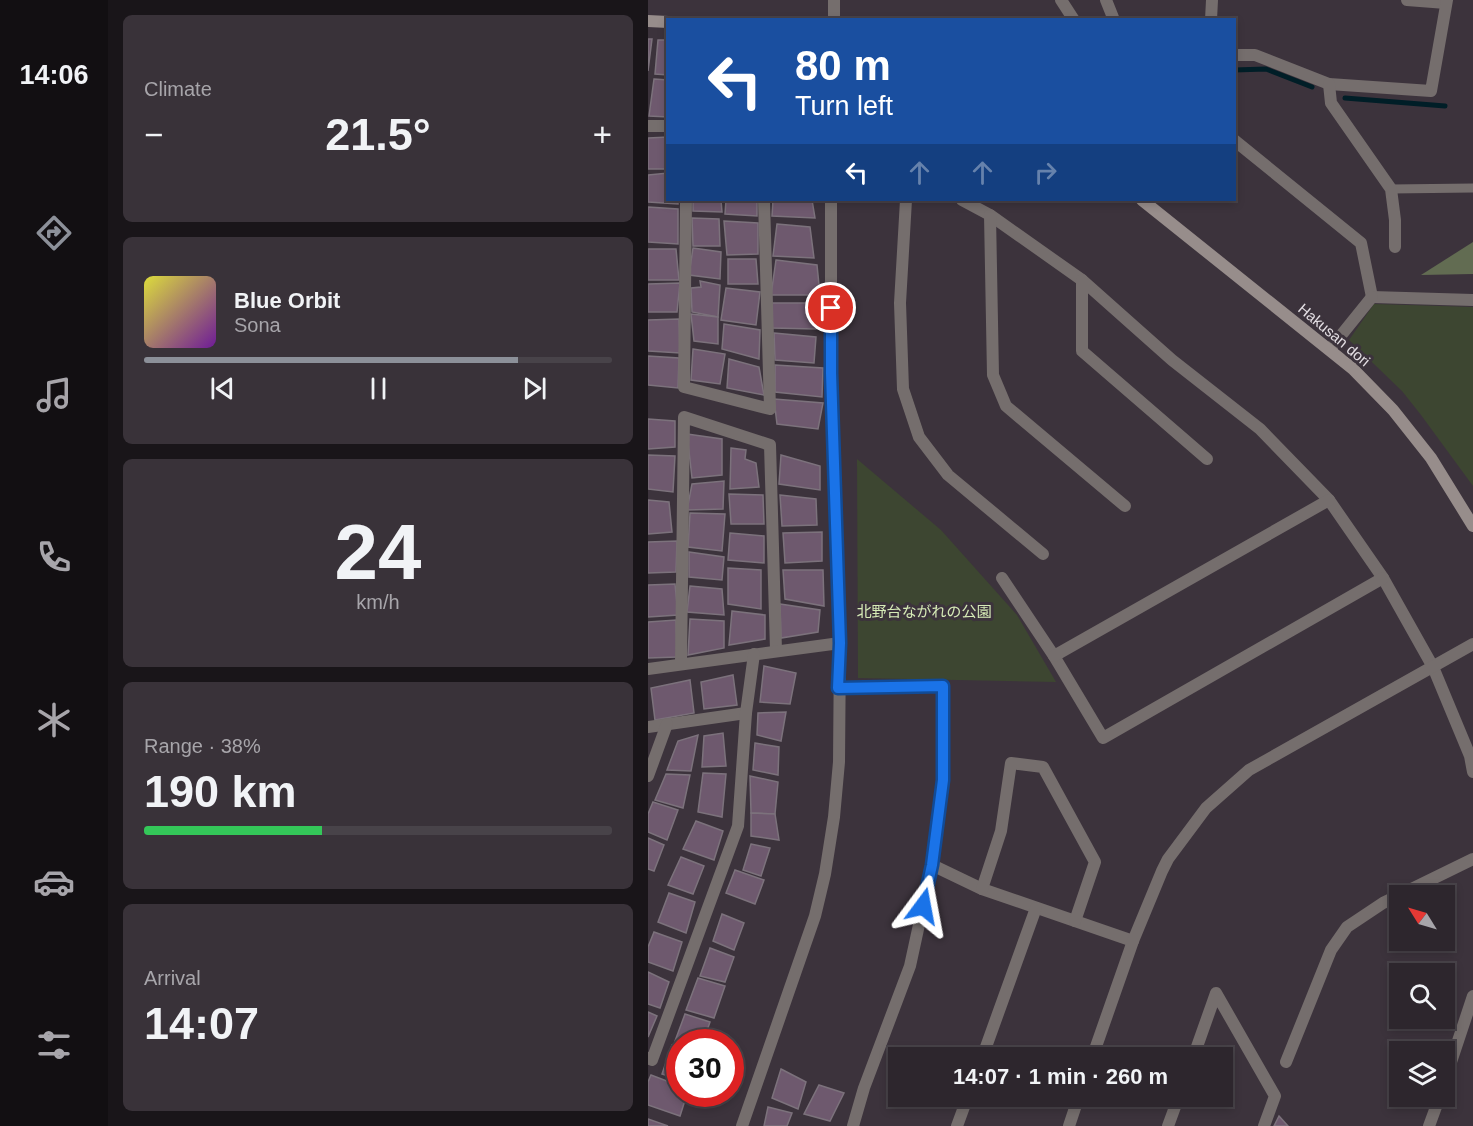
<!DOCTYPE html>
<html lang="en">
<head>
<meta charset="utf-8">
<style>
  body { margin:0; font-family:Helvetica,"Noto Sans JP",sans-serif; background:#393239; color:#f1f3f6; height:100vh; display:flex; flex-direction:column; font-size:22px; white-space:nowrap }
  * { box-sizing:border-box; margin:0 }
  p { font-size:20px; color:#a7a5aa }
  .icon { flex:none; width:33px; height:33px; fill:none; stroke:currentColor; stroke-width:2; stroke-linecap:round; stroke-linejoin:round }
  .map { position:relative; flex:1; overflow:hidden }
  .sheet { display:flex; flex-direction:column; gap:15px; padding:15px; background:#191519; width:540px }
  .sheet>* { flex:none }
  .top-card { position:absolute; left:18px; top:18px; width:570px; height:183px; border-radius:0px; box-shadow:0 3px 9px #0003,0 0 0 2px #484349; background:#1a4fa0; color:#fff; overflow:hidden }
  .needle { width:39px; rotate:307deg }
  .controls { position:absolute; left:741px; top:885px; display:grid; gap:12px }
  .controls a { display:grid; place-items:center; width:66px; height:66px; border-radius:0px; background:#2d262d; box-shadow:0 3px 9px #0003,0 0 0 2px #484349; font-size:30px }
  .speed { position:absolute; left:18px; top:1029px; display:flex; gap:12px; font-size:30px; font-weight:700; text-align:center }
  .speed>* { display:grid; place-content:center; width:78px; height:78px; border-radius:50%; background:#2d262d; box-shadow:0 3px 9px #0003,0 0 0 2px #484349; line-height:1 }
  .speed .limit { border:9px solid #d22; background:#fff; color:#111 }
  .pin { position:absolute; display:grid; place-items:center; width:51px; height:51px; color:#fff; margin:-26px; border:3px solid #fff; border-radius:50%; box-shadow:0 2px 6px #0007 }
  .me { position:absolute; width:66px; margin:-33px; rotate:13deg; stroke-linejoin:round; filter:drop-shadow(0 0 4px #0008) }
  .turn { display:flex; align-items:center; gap:21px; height:126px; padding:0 30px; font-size:27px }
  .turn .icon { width:78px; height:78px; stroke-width:2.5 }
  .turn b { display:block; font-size:42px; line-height:51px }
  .lanes { display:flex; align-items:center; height:57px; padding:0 30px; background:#0003; justify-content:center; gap:30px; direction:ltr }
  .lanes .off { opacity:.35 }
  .big { font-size:45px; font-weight:800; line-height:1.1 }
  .sheet .tile { flex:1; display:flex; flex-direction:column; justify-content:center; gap:9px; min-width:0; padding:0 21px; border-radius:9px; background:#393239 }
  .sheet .dial { align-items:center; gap:0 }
  .dial b { font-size:78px; line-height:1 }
  .song { display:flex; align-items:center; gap:18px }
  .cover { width:72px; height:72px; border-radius:9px; background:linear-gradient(135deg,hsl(60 70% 55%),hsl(280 70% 35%)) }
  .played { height:6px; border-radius:3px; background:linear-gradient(90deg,#8c9099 80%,#484349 80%) }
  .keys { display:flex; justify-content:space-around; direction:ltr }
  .heat { display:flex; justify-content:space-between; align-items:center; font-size:33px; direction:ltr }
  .charge { height:9px; border-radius:4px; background:linear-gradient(90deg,#34c759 38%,#484349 0) }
  .trip { position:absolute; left:240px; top:1047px; width:345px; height:60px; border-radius:0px; background:#2d262d; box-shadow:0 3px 9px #0003,0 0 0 2px #484349; font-weight:800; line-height:60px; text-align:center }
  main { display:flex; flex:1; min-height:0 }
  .tab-bar { display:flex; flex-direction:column; width:108px; justify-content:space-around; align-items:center; background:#120f12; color:#a7a5aa }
  .tab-bar .icon { width:42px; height:42px }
  .tab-bar .current { color:#8c9099 }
  .tab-bar b { font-size:27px; color:#f1f3f6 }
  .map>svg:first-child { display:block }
</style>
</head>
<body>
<main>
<nav class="tab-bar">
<b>14:06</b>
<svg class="icon current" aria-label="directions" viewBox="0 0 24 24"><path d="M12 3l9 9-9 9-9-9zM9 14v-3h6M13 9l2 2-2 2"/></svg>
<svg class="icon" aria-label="music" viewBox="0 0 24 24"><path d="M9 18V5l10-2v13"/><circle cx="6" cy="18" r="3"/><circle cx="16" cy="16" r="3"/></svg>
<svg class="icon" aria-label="phone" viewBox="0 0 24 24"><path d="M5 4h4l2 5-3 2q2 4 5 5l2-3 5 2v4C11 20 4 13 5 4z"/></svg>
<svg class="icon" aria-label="climate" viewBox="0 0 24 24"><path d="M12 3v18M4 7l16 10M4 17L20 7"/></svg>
<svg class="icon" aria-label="car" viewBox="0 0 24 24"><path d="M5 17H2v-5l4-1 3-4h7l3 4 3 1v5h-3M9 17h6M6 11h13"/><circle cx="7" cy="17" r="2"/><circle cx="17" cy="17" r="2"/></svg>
<svg class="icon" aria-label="filters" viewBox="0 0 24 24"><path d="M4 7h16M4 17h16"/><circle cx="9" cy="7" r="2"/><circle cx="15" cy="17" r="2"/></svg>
</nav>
<section class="sheet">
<div class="tile"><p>Climate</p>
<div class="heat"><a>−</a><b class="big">21.5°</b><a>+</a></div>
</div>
<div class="tile">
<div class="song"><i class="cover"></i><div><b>Blue Orbit</b><p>Sona</p></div></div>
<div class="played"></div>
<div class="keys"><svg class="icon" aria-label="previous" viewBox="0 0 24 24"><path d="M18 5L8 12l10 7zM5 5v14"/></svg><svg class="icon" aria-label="pause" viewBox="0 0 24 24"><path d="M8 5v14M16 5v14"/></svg><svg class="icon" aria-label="next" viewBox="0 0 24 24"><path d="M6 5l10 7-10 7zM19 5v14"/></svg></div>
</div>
<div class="tile dial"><b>24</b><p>km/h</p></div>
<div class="tile"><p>Range · 38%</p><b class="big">190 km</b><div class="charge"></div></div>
<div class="tile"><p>Arrival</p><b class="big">14:07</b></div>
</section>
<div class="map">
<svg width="825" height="1126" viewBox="0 0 825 1126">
  <rect width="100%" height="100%" fill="#3c333c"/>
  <!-- green -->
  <g fill="#3d4631">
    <polygon points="726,304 825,307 825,486 773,415 754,391 701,340"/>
    <polygon points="209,459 293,530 369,615 408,682 210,678"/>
  </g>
  <!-- forest -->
  <polygon fill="#626c52" points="825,242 825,274 773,275"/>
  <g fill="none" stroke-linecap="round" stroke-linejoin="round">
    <!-- stream -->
    <g stroke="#001e27" stroke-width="5">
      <polyline points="586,70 618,69 664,87"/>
      <polyline points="697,98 797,106"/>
    </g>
  </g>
  <!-- building -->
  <g fill="#6e596e" stroke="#7c727c" stroke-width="1.5">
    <polygon points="0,39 4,39 0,71"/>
    <polygon points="10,40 20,40 20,75 7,74"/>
    <polygon points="6,79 20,80 20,117 1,116"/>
    <polygon points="20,137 20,169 0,169 0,138"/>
    <polygon points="20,173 20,200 30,200 30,204 0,202 0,175"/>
    <polygon points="45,200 73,200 74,212 45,211"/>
    <polygon points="78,200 109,200 109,216 77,214"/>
    <polygon points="125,200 164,200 167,218 124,216"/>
    <polygon points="0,207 30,209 30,244 0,242"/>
    <polygon points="44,218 71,219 72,246 45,246"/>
    <polygon points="76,221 110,223 110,254 79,255"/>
    <polygon points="129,224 162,227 166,258 125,256"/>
    <polygon points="45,248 73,252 72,279 41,275"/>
    <polygon points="0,249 28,249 31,280 0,280"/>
    <polygon points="80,259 108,259 110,284 80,284"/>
    <polygon points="128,260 169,265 172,295 123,295"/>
    <polygon points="52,281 72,285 70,317 44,312 43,288 53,287"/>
    <polygon points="32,283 29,312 0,312 0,284"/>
    <polygon points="78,288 112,292 108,325 73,320"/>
    <polygon points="124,303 167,303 168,329 124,328"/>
    <polygon points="43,314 70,317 70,344 46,341"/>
    <polygon points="31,319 32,353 0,351 0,320"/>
    <polygon points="76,324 112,330 111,359 74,349"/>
    <polygon points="126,333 168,337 166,363 127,360"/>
    <polygon points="45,349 77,354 72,384 43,380"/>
    <polygon points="0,356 31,358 30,388 0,385"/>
    <polygon points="81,359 111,367 116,395 79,388"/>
    <polygon points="127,365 175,368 174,397 127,392"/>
    <polygon points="126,399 175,403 170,429 129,424"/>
    <polygon points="0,419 27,421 27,447 0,449"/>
    <polygon points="39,434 74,439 74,475 44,478"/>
    <polygon points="83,448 98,450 97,459 108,463 111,487 82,489"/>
    <polygon points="0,455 27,456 25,492 0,489"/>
    <polygon points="133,455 172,466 172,490 131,484"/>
    <polygon points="76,481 75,509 39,510 44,484"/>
    <polygon points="81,494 115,495 116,524 83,524"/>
    <polygon points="132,495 168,499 169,525 134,526"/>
    <polygon points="0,500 21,502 24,532 0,534"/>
    <polygon points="42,513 77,514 74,551 40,547"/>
    <polygon points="174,532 174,561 137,563 135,533"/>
    <polygon points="82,533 116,536 116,563 80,560"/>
    <polygon points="29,541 28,572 0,573 0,542"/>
    <polygon points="41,552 76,557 74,580 41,577"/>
    <polygon points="80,568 113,570 113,609 80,604"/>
    <polygon points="135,570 175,570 176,606 137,599"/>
    <polygon points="27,584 30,615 0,617 0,585"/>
    <polygon points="42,586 74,589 76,615 39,612"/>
    <polygon points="132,604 172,610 170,632 133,638"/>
    <polygon points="84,611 117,615 117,639 81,645"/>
    <polygon points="42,619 76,621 76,648 40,655"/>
    <polygon points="28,620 29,657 0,658 0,622"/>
    <polygon points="116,666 148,673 142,704 112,702"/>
    <polygon points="85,675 89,705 56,709 53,682"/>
    <polygon points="42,680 46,713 7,720 3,688"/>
    <polygon points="138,712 133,741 109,735 110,713"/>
    <polygon points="75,733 78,766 54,767 56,736"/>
    <polygon points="50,735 43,771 19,770 30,741"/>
    <polygon points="107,743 131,747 130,775 105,770"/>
    <polygon points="55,773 78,774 74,817 50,812"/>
    <polygon points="18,774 42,775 35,808 7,800"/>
    <polygon points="102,776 130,782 127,814 103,813"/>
    <polygon points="5,802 30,810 19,840 0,832 0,814"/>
    <polygon points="103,813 127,814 131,840 103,836"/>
    <polygon points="48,821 75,831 66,860 35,849"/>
    <polygon points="0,838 16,845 6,871 0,869"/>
    <polygon points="103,844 122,848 113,876 95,870"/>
    <polygon points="33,857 56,866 45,894 20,885"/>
    <polygon points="87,870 116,880 107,904 78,893"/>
    <polygon points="21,893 47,902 38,933 10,922"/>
    <polygon points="74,914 96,923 86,950 65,941"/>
    <polygon points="6,932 34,942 25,971 0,962 0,947"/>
    <polygon points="62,948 86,957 77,982 52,976"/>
    <polygon points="0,972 21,982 12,1008 0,1004"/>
    <polygon points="50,978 77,986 66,1018 38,1010"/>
    <polygon points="0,1012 9,1016 0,1037"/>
    <polygon points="37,1014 62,1022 55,1042 27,1041"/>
    <polygon points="24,1045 32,1047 32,1080 14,1074"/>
    <polygon points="133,1069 158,1082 150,1109 124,1098"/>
    <polygon points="3,1075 32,1086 32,1094 39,1094 32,1116 0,1105 0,1082"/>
    <polygon points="171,1085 196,1093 182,1121 156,1114"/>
    <polygon points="120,1107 144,1113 139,1126 116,1126"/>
    <polygon points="631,1116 640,1126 626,1126"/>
    <polygon points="0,1119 20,1126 0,1126"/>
  </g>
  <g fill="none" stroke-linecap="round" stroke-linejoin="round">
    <!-- lane -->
    <polyline stroke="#756e6d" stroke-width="9" points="743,189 825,188"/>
    <!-- street -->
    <g stroke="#756e6d" stroke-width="12">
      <polyline points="186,0 186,20"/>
      <polyline points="413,0 426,20"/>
      <polyline points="458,0 466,20"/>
      <polyline points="759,0 798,3"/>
      <polyline points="563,20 564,0"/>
      <polyline points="586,55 607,55 681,84 783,91 799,0"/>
      <polyline points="681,84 683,103 743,189 747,220 747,247"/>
      <polyline points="0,126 20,126"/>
      <polyline points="586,140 713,243 724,297"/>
      <polyline points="38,200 36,387 122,409 116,200"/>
      <polyline points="258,200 252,303 255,389 271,437 300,475 395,554"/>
      <polyline points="314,200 342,215 434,280 524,360 612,429 681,500 735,578 785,667 822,756 825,772"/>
      <polyline points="342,215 345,375 358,406 477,506"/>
      <polyline points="434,280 434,351 559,459"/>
      <polyline points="724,297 825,300"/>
      <polyline points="682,349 724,297"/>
      <polyline points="354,578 406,656 455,738 735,578"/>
      <polyline points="406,656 681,500"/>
      <polyline points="33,664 36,417 122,445 128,650"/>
      <polyline points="0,669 192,643"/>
      <polyline points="191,688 295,686 295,780 284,865 334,889 485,941"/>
      <polyline points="0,727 98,713"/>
      <polyline points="0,776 19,724"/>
      <polyline points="334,889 353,831 363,763 395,767 447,862 427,921"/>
      <polyline points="0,1058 4,1060 90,826 98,713 106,654"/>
      <polyline points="334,1058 388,908"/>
      <polyline points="444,1058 485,941 514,871 520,859 558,808 601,770 825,644"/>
      <polyline points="545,1058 568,993 627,1096 616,1126"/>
      <polyline points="638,1062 683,950 699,927 735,903 825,859"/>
      <polyline points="796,1083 825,996"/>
      <polyline points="94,1126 167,916 177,874 186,817 191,762 192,643 183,373 183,200"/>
      <polyline points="205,1126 216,1088 262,966 284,865"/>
      <polyline points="309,1126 320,1096"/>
      <polyline points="421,1126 431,1096"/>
      <polyline points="520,1126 531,1096"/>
      <polyline points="781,1126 792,1096"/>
    </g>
    <!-- secondary -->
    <g stroke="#978d8b" stroke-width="12">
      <polyline points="0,21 20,22"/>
      <polyline points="494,200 705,369 745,410 783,458 825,526"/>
    </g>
  </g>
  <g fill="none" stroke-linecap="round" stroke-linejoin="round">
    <defs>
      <polyline id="route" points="183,308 183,373 192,643 190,688 295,686 295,780 284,865 275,906"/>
    </defs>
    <!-- route casing -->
    <use href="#route" stroke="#114b97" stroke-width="15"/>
    <!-- route -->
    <use href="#route" stroke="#1a73e8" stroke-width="10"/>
  </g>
  <g text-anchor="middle" stroke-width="6" stroke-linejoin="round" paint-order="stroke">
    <!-- street labels -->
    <g font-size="15" fill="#e3dee3" stroke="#3c333c">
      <text transform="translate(686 335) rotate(40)" y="5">Hakusan dori</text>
    </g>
    <!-- park labels -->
    <g font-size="15" fill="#d6ebb7" stroke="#3c333c">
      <text x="276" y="617">北野台ながれの公園</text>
    </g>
  </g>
</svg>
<div class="controls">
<a><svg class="needle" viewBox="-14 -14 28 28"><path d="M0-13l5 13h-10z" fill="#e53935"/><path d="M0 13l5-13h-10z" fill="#a7a5aa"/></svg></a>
<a><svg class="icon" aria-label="search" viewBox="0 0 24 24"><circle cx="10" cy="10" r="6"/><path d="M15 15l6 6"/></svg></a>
<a><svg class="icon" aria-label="layers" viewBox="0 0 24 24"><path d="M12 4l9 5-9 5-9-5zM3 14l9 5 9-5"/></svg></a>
</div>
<div class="speed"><div class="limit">30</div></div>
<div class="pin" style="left:183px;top:308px;background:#d93025"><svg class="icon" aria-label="arrive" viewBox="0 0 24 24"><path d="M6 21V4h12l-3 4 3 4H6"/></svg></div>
<svg class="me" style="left:275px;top:906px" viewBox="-20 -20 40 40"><path d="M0-17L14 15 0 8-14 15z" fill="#1a73e8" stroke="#fff" stroke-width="4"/></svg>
<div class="trip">14:07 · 1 min · 260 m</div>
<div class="top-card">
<div class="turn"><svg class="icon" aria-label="left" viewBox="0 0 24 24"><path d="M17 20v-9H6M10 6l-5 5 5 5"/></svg><div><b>80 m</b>Turn left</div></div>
<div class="lanes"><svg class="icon" aria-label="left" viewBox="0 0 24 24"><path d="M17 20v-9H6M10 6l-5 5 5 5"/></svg><svg class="icon off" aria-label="ahead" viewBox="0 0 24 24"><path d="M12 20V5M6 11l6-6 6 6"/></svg><svg class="icon off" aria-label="ahead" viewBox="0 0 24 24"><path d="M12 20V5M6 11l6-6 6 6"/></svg><svg class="icon off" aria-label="right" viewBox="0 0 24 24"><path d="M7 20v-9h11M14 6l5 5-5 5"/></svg></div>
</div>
</div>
</main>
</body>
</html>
